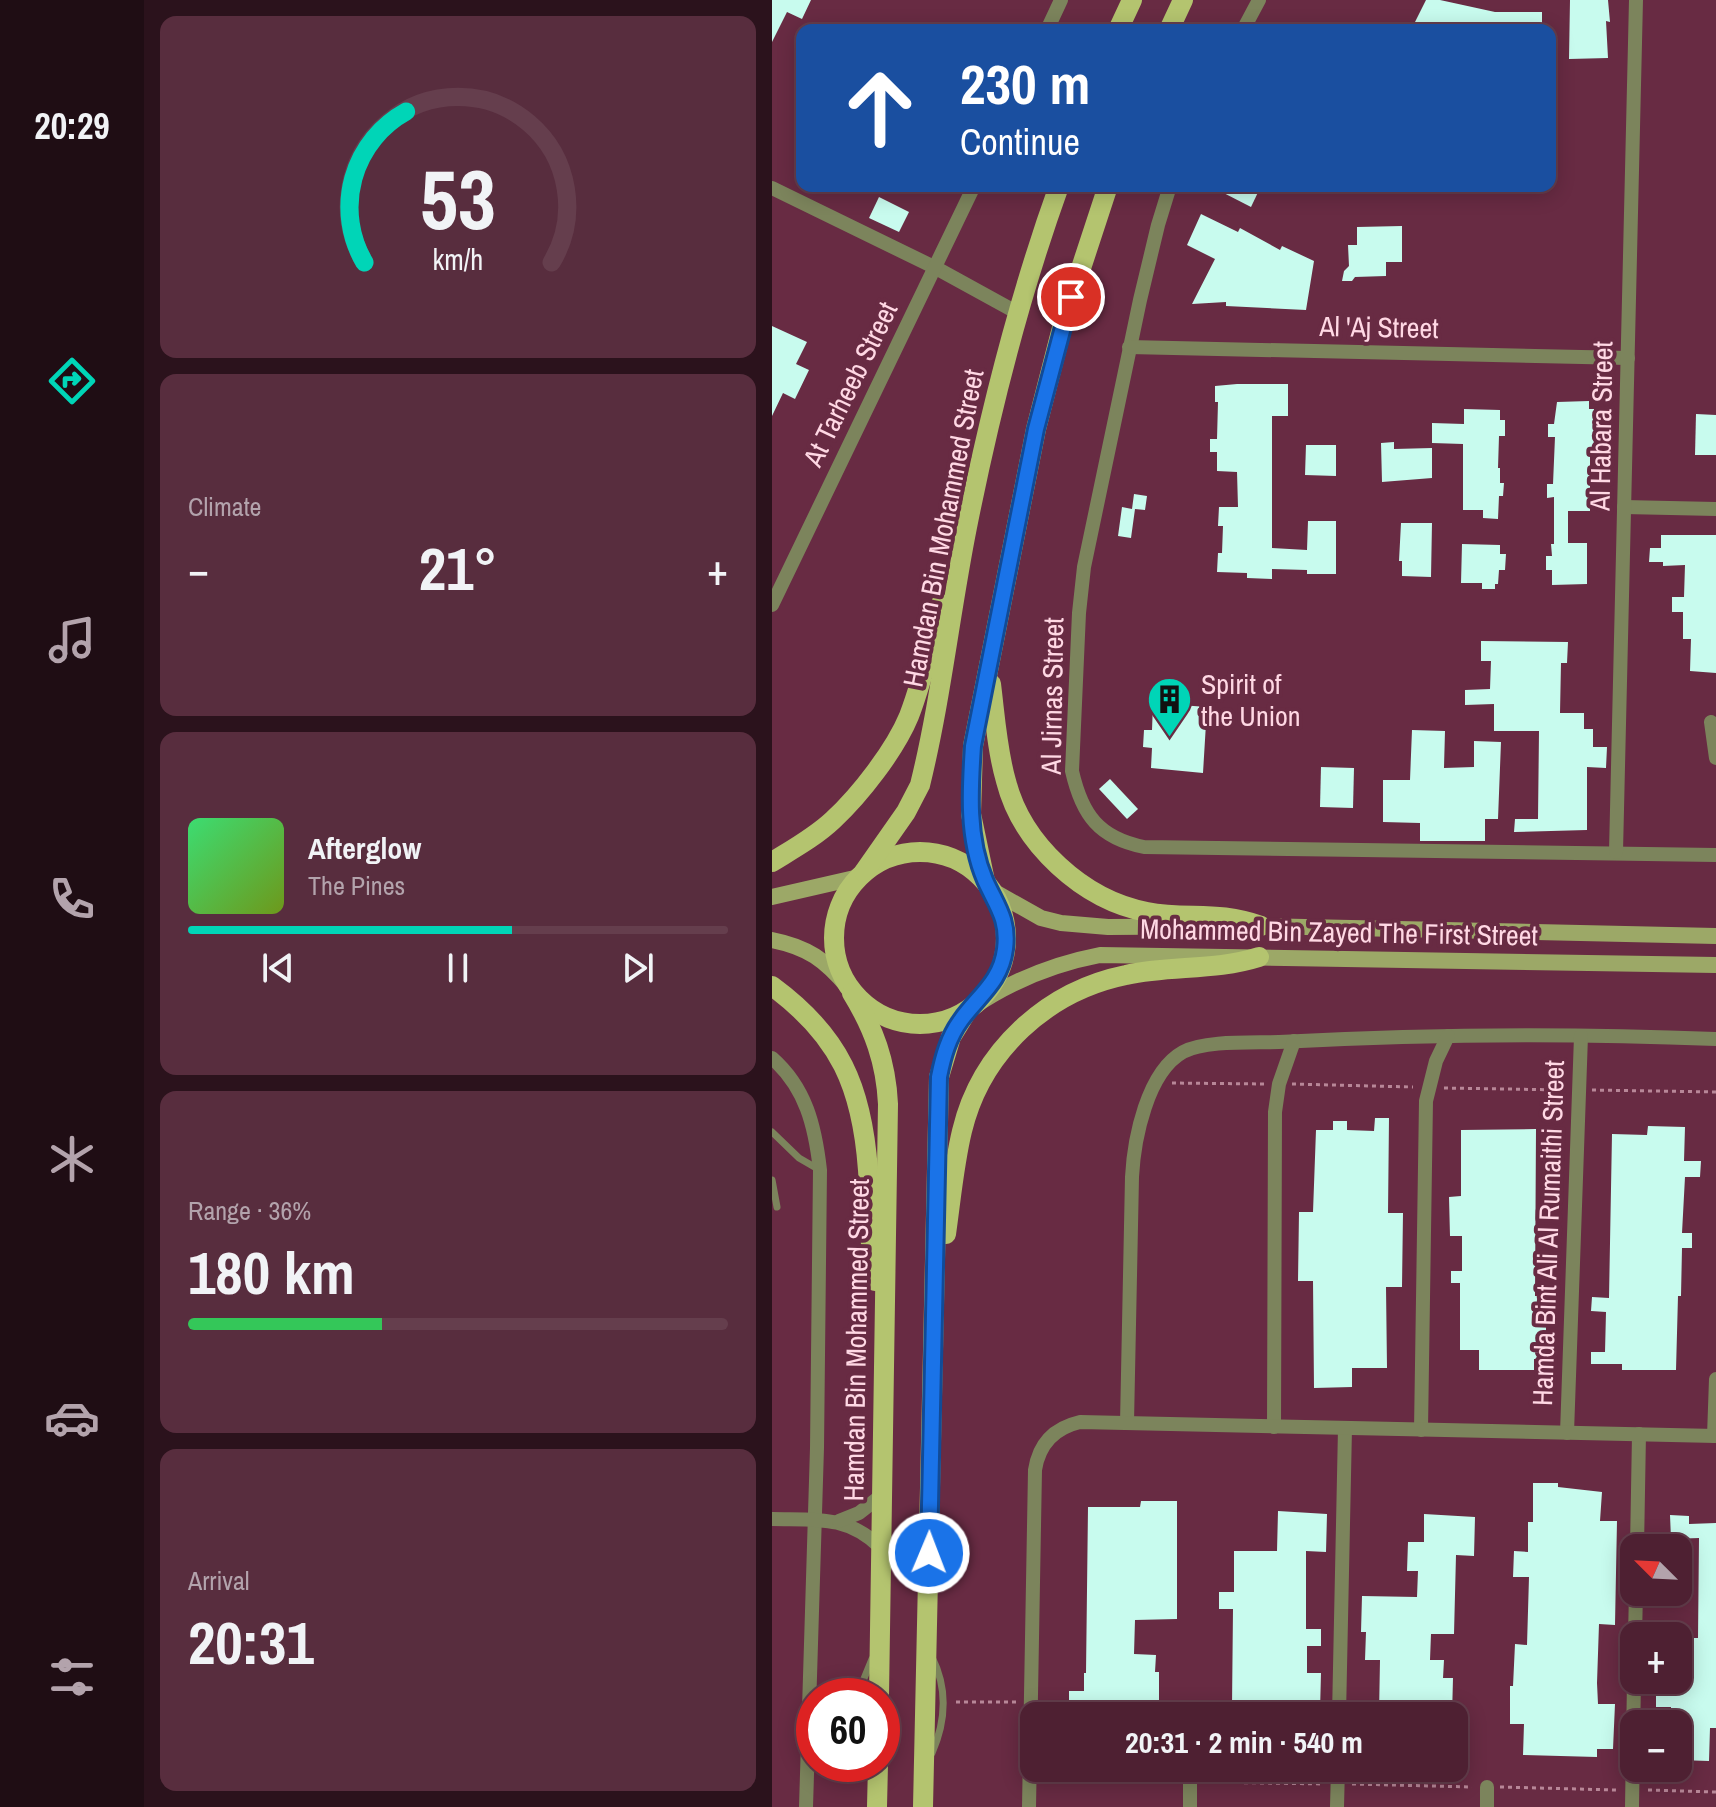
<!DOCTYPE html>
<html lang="en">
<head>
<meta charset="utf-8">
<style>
  body { margin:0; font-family:"Archivo Narrow",sans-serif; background:#582d3e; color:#f1f3f6; height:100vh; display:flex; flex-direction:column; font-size:30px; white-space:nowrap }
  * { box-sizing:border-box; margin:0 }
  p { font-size:26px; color:#b3a3ac }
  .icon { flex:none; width:44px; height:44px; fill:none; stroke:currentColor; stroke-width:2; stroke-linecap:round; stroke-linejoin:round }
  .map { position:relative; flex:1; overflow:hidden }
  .details { display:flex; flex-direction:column; gap:16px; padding:16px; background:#2b121c; width:628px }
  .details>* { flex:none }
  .top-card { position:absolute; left:24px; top:24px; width:760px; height:168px; border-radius:16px; box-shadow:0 4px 20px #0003,0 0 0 2px #653e4d; background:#1a4fa0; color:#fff; overflow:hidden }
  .needle { width:52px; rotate:294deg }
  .tools { position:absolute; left:848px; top:1534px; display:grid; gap:16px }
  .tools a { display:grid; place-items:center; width:72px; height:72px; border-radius:16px; background:#4e2032; box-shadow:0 4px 20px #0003,0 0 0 2px #653e4d; font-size:40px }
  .speed { position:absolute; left:24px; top:1678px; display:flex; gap:16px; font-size:40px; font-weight:700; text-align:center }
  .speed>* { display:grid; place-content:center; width:104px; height:104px; border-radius:50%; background:#4e2032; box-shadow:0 4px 20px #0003,0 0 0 2px #653e4d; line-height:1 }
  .speed .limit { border:12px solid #d22; background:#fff; color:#111 }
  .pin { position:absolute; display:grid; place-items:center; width:68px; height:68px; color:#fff; margin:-34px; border:4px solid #fff; border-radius:50%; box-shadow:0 2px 8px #0007 }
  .me { position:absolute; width:88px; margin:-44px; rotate:1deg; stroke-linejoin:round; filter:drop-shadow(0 0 6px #0008) }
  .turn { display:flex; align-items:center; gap:28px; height:168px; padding:0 32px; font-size:36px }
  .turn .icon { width:104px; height:104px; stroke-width:2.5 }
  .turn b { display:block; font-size:56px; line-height:68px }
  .big { font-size:60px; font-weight:700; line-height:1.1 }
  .details .card { flex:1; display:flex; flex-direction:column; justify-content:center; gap:12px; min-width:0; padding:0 28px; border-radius:16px; background:#582d3e }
  .details .dial { align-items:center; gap:0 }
  .dial svg { height:208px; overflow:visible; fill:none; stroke:#653e4d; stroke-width:7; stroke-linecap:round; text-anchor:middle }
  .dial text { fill:#f1f3f6; stroke:none }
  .song { display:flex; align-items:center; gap:24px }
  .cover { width:96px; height:96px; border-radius:12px; background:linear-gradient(135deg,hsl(140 70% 55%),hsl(80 70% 35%)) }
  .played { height:8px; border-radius:4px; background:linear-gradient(90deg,#00d5b7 60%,#653e4d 60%) }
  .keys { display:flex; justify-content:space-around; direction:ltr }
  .heat { display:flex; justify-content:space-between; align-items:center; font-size:44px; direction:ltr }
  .charge { height:12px; border-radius:6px; background:linear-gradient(90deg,#34c759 36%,#653e4d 0) }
  .trip { position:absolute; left:248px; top:1702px; width:448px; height:80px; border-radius:16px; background:#4e2032; box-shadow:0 4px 20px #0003,0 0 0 2px #653e4d; font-weight:700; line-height:80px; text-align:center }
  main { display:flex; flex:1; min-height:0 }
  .menu { display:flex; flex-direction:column; width:144px; justify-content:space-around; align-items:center; background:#1f0d14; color:#b3a3ac }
  .menu .icon { width:56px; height:56px }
  .menu .current { color:#00d5b7 }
  .menu b { font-size:36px; color:#f1f3f6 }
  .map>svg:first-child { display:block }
</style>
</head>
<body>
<main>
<nav class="menu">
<b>20:29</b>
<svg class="icon current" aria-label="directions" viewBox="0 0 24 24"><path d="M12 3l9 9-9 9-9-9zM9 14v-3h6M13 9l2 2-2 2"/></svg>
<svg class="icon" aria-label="music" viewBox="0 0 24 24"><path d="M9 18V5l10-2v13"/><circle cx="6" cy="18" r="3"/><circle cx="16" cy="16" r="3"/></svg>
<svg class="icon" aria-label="phone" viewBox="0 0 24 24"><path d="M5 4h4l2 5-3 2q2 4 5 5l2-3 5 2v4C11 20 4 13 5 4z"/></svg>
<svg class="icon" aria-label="climate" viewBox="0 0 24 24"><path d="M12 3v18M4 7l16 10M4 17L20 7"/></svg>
<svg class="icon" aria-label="car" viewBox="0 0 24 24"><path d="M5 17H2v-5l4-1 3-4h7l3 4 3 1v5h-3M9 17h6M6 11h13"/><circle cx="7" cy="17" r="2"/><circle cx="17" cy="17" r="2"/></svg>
<svg class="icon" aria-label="filters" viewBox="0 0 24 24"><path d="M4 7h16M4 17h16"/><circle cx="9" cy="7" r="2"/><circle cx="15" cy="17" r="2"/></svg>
</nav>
<section class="details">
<div class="card dial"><svg viewBox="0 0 100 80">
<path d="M14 69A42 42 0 1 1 86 69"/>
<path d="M14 69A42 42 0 0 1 30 11" stroke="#00d5b7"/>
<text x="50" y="56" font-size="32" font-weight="700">53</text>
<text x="50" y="72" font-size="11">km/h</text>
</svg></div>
<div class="card"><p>Climate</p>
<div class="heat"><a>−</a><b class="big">21°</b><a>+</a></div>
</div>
<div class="card">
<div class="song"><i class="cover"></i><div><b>Afterglow</b><p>The Pines</p></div></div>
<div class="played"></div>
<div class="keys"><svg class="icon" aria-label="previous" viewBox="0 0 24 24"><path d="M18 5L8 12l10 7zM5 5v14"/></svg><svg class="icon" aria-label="pause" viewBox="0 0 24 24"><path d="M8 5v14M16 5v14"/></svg><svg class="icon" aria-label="next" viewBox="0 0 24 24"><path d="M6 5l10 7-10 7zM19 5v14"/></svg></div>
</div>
<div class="card"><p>Range · 36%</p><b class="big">180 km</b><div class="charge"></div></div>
<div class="card"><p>Arrival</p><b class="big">20:31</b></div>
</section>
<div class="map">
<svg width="944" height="1807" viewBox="0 0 944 1807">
  <rect width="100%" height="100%" fill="#682b43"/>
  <!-- building -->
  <g fill="#c8fbee">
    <polygon points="0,0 39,0 30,19 15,12 0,42"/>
    <polygon points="654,0 668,0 723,12 770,12 770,30 639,30"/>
    <polygon points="798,0 836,0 838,22 834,21 836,58 797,59"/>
    <polygon points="438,186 489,186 479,207"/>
    <polygon points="107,197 137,212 127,232 97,218"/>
    <polygon points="429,214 466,232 468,228 508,250 510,246 542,261 534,310 454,306 454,302 420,304 443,259 415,245"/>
    <polygon points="630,226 630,262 614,262 614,276 583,277 580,281 570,281 572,271 577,266 576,245 585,245 585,227"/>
    <polygon points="0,326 35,342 24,364 37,370 23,399 11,393 0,416"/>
    <polygon points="465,384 516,384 516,416 500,416 500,548 535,550 536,521 564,521 564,574 535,574 535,570 500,569 500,579 475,578 475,573 445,572 446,553 450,553 451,526 446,526 447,507 466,507 465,472 445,471 445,452 438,452 438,439 445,439 446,402 443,402 443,386"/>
    <polygon points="817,401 817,409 822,409 822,451 818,451 818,511 796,511 796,543 815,543 815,584 780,585 780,570 774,570 774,556 780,556 779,544 782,544 782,497 775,498 775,484 781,484 783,437 776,437 776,424 782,424 785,402"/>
    <polygon points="692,409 728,410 728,420 733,420 733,436 727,436 726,468 728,468 728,483 732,483 731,496 727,496 726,519 711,518 711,510 691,510 691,444 660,443 660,423 692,424"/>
    <polygon points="924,414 944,415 944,455 923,455"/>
    <polygon points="622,442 622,449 660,448 660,478 610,482 609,443"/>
    <polygon points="534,445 564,445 564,476 533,475"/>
    <polygon points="362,494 375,496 373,510 363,509 359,538 346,536 350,507 360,509"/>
    <polygon points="629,523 660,523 659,577 630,576 630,561 627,561"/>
    <polygon points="889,535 944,535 944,673 918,671 919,639 911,639 911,612 900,612 900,597 912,597 913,565 891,566 891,562 877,562 878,548 889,548"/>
    <polygon points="690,544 728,545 728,554 734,554 733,570 727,570 726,584 723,584 723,589 710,589 710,583 689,583"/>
    <polygon points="709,641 796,642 795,663 789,663 788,713 812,713 812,729 821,729 821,747 835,747 834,768 815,767 815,830 742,832 743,819 766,819 767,731 722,731 722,704 693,705 693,690 718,689 719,661 709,661"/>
    <polygon points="381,703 435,707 431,773 379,768 380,748 371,747 372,730 380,730"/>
    <polygon points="640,730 673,731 672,768 702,767 702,741 729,742 726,819 713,819 713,841 648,841 648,823 611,822 611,780 638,780"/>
    <polygon points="549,767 582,768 581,808 548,807"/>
    <polygon points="338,779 366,809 355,819 327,789"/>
    <polygon points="603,1118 617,1118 616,1213 631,1213 630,1287 614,1287 615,1368 580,1368 580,1387 542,1388 541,1281 526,1281 527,1212 541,1212 544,1130 561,1130 561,1121 575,1121 575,1130 602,1131"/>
    <polygon points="876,1126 913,1127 912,1161 929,1161 928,1177 913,1177 910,1233 920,1233 920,1248 910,1248 909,1296 906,1296 904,1370 850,1370 850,1364 819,1364 819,1352 833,1352 834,1312 819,1311 820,1297 837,1298 840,1134 875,1135"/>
    <polygon points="764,1129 763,1296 774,1296 774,1359 762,1359 762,1370 707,1370 707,1350 688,1350 688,1283 679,1283 679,1271 690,1271 690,1236 678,1236 677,1197 689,1196 689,1130"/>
    <polygon points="761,1483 786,1483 786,1487 830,1492 828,1521 845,1521 843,1625 827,1624 825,1683 826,1704 843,1704 841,1749 825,1749 825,1757 751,1755 752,1724 738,1724 738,1686 741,1686 743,1644 755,1645 757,1577 741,1577 742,1551 756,1552 756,1522 761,1522"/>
    <polygon points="369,1501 405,1501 405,1619 363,1620 362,1654 384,1655 383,1672 387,1672 387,1716 297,1716 297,1691 312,1691 312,1673 314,1673 316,1507 368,1507"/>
    <polygon points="506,1511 555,1514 554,1552 534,1551 534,1629 549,1629 549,1646 535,1646 535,1673 549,1673 548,1711 495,1713 495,1706 460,1706 461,1609 447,1609 447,1592 462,1592 462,1551 505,1551"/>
    <polygon points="652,1514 703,1517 702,1556 684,1555 682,1634 659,1634 658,1660 672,1660 671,1678 681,1678 680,1716 607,1715 608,1660 593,1660 594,1632 589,1632 590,1596 645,1597 646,1571 635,1571 636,1542 652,1542"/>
    <polygon points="898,1515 917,1516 917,1524 944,1523 944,1728 938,1728 937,1761 906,1760 906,1724 899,1724 899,1707 884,1707 884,1683 906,1684 906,1638 926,1638 927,1538 899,1539"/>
  </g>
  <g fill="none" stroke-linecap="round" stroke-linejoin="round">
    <!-- path -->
    <g stroke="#b88798" stroke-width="3" stroke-dasharray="4 4" stroke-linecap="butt">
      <polyline points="400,1083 493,1084"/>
      <polyline points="520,1084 641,1087"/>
      <polyline points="672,1088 793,1090"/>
      <polyline points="820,1090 944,1092"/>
      <polyline points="184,1702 244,1702"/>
      <polyline points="272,1779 404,1781"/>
      <polyline points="432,1782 552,1784"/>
      <polyline points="580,1784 700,1787"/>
      <polyline points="728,1787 844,1790"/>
      <polyline points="876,1790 944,1792"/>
    </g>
    <!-- lane -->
    <g stroke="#7c845c" stroke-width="7">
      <polyline points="0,1132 27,1158 46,1169"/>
      <polyline points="0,1180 5,1207"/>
      <polyline points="88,1696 91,1681 100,1659"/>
      <path d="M160,1753C174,1721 176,1689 160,1657"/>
    </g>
    <!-- street -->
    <g stroke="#7c845c" stroke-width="14">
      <polyline points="275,30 289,0"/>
      <polyline points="471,30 487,0"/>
      <path d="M398,186L386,225L368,300L312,567L307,613L300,771C310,815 327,838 372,847L944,855"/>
      <polyline points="0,188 164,268 246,313"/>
      <polyline points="357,347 856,358"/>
      <polyline points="852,507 944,509"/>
      <polyline points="0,605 202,186"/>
      <polyline points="939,722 944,758"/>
      <polyline points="844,852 864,0"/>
      <path d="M0,1058C34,1088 43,1126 48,1170L45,1448L34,1807"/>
      <path d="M355,1423L360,1177C362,1139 375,1072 411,1052C433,1040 482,1043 507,1042C653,1034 799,1033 944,1039"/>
      <polyline points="502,1427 503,1112 507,1084 522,1041"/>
      <polyline points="649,1430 654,1101 664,1061 676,1036"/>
      <polyline points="795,1433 809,1036"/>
      <polyline points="942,1436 944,1379"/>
      <path d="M0,1519C44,1520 75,1515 108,1547"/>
      <polyline points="67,1521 87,1513 110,1495"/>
      <polyline points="865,1548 867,1434"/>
      <polyline points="863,1636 864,1592"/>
      <polyline points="567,1716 573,1428"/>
      <path d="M257,1807L263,1470C267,1444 282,1428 308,1422L944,1436"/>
      <polyline points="418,1807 418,1782"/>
      <polyline points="565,1807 566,1768"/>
      <polyline points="715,1807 715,1787"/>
      <polyline points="860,1807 862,1680"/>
    </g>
    <!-- secondary -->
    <g stroke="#9ca867" stroke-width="16">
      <polyline points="221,891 269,918 289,923 336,927 489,926 944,936"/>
      <polyline points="0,897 87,877"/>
      <path d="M0,940C36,947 53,960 76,987"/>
      <path d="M201,1007C241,980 281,964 328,955L944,965"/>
    </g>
    <!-- primary -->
    <g stroke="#b4c46f" stroke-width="20">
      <polyline points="346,30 360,0"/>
      <polyline points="397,30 411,0"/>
      <path d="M219,684C223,716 225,750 234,781C250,844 311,900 375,912C416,920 445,910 489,926"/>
      <circle cx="148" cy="938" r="86"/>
      <path d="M0,862C21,849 43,837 61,820C88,795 123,750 137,716C151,680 159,642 169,604"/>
      <path d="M92,872L134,812L148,785C169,700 178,612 195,527C218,412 247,297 287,186"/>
      <polyline points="213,881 199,814 201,746 264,429 292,320 336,186"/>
      <path d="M0,986C68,1036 90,1087 96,1170C99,1208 96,1243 103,1281"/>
      <path d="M80,993C102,1029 114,1062 116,1104L107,1696"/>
      <path d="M174,1234C179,1199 182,1164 190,1131C209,1051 275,991 354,975C398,965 443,971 487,957"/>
      <polyline points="105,1807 106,1764"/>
      <polyline points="151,1807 167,1077 179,1037 195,1011"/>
    </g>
  </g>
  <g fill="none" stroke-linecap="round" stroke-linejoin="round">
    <defs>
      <path id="route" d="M157,1553L167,1077C171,1057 176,1038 189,1020C206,996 229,982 233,949C237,919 224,905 213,880C195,838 198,790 201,746L264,429L299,297"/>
    </defs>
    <!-- route casing -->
    <use href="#route" stroke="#114b97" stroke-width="20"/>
    <!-- route -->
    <use href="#route" stroke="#1a73e8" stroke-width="14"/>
  </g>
  <!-- icons -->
  <defs>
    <symbol id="building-pin" viewBox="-11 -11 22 30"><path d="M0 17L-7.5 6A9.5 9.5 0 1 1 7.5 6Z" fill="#00d5b7" stroke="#682b43"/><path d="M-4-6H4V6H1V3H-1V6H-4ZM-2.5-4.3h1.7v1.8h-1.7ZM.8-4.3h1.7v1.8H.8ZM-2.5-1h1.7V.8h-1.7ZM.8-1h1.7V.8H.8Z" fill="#111"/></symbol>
  </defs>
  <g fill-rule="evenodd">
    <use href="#building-pin" x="372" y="674" width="51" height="69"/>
  </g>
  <g text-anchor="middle" stroke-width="8" stroke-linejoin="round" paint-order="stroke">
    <!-- street labels -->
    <g font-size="28" fill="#ffd8e4" stroke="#682b43">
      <text transform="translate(607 327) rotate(1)" y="10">Al 'Aj Street</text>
      <text transform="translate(78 384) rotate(-64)" y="10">At Tarheeb Street</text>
      <text transform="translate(829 426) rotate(-89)" y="10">Al Habara Street</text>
      <text transform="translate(171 528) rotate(-79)" y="10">Hamdan Bin Mohammed Street</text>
      <text transform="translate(280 696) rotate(-89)" y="10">Al Jirnas Street</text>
      <text transform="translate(567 932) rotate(1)" y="10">Mohammed Bin Zayed The First Street</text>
      <text transform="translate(776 1233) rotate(-88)" y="10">Hamda Bint Ali Al Rumaithi Street</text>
      <text transform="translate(84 1340) rotate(-89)" y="10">Hamdan Bin Mohammed Street</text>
    </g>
    <!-- poi labels -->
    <g font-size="28" fill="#ffd8e4" stroke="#682b43" text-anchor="start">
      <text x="429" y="694">Spirit of<tspan x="429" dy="32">the Union</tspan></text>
    </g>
  </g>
</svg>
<div class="tools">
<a><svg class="needle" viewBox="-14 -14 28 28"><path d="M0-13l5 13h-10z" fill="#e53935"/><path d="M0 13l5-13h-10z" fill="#b3a3ac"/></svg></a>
<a>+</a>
<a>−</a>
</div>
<div class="speed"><div class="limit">60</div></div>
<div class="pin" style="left:299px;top:297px;background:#d93025"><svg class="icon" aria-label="arrive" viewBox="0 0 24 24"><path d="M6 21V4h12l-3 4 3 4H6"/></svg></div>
<svg class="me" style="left:157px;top:1553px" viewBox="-20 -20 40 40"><circle r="17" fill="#1a73e8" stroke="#fff" stroke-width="3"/><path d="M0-11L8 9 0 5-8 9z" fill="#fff"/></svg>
<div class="trip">20:31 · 2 min · 540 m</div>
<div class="top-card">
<div class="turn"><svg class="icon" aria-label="ahead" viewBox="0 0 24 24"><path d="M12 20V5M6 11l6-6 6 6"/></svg><div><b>230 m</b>Continue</div></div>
</div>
</div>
</main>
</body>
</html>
